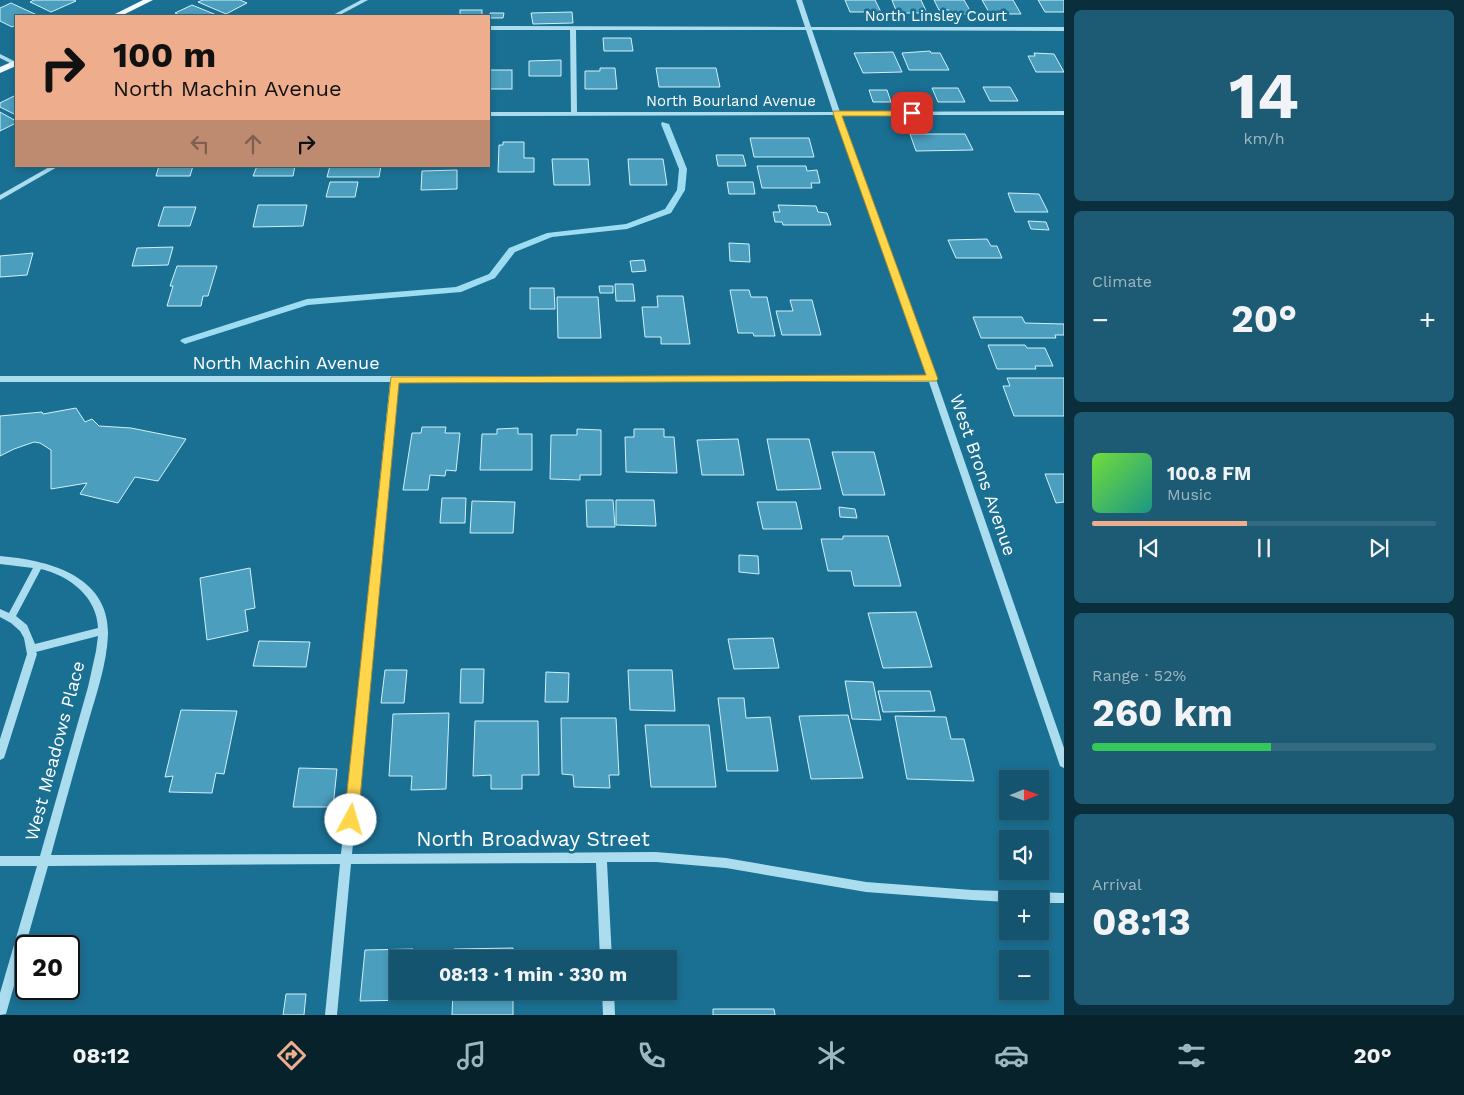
<!DOCTYPE html>
<html lang="en">
<head>
<meta charset="utf-8">
<style>
  body { margin:0; font-family:"Work Sans",sans-serif; background:#1d5a73; color:#f1f3f6; height:100vh; display:flex; flex-direction:column; font-size:19px; white-space:nowrap }
  * { box-sizing:border-box; margin:0 }
  p { font-size:16px; color:#9db7c2 }
  .icon { flex:none; width:28px; height:28px; fill:none; stroke:currentColor; stroke-width:2; stroke-linecap:round; stroke-linejoin:round }
  .map { position:relative; flex:1; overflow:hidden }
  .side { display:flex; flex-direction:column; gap:10px; padding:10px; background:#0b2e3c; width:400px }
  .side>* { flex:none }
  .top-card { position:absolute; left:15px; top:15px; width:475px; height:152px; border-radius:0px; box-shadow:0 2px 8px #0003,0 0 0 1px #336a81; background:#eead8d; color:#111; overflow:hidden }
  .needle { width:32px; rotate:89deg }
  .buttons { position:absolute; left:999px; top:770px; display:grid; gap:10px }
  .buttons a { display:grid; place-items:center; width:50px; height:50px; border-radius:0px; background:#14546e; box-shadow:0 2px 8px #0003,0 0 0 1px #336a81; font-size:25px }
  .speed { position:absolute; left:15px; top:935px; display:flex; gap:10px; font-size:25px; font-weight:700; text-align:center }
  .speed>* { display:grid; place-content:center; width:65px; height:65px; border-radius:50%; background:#14546e; box-shadow:0 2px 8px #0003,0 0 0 1px #336a81; line-height:1 }
  .speed .limit { border:2px solid #111; border-radius:8px; background:#fff; color:#111 }
  .pin { position:absolute; display:grid; place-items:center; width:42px; height:42px; color:#fff; margin:-21px; border-radius:10px; box-shadow:0 2px 8px #0006 }
  .me { position:absolute; width:55px; margin:-28px; rotate:6deg; stroke-linejoin:round; filter:drop-shadow(0 0 4px #0008) }
  .turn { display:flex; align-items:center; gap:18px; height:105px; padding:0 15px; font-size:22px }
  .turn .icon { width:65px; height:65px; stroke-width:2.5 }
  .turn b { display:block; font-size:35px; line-height:42px }
  .lanes { display:flex; align-items:center; height:48px; padding:0 15px; background:#0003; justify-content:center; gap:25px; direction:ltr }
  .lanes .off { opacity:.35 }
  .big { font-size:38px; font-weight:700; line-height:1.1 }
  .side .widget { flex:1; display:flex; flex-direction:column; justify-content:center; gap:8px; min-width:0; padding:0 18px; border-radius:8px; background:#1d5a73 }
  .side .dial { align-items:center; gap:0 }
  .dial b { font-size:65px; line-height:1 }
  .song { display:flex; align-items:center; gap:15px }
  .cover { width:60px; height:60px; border-radius:8px; background:linear-gradient(135deg,hsl(100 70% 55%),hsl(170 70% 35%)) }
  .played { height:5px; border-radius:2px; background:linear-gradient(90deg,#eead8d 45%,#336a81 45%) }
  .keys { display:flex; justify-content:space-around; direction:ltr }
  .heat { display:flex; justify-content:space-between; align-items:center; font-size:28px; direction:ltr }
  .charge { height:8px; border-radius:4px; background:linear-gradient(90deg,#34c759 52%,#336a81 0) }
  .trip { position:absolute; left:389px; top:950px; width:288px; height:50px; border-radius:0px; background:#14546e; box-shadow:0 2px 8px #0003,0 0 0 1px #336a81; font-weight:700; line-height:50px; text-align:center }
  .tabs { display:flex; height:80px; justify-content:space-around; align-items:center; background:#08222c; color:#9db7c2 }
  .tabs .icon { width:35px; height:35px }
  .tabs .current { color:#eead8d }
  .tabs b { font-size:22px; color:#f1f3f6 }
  main { display:flex; flex:1; min-height:0 }
  .map>svg:first-child { display:block }
</style>
</head>
<body>
<main>
<div class="map">
<svg width="1064" height="1015" viewBox="0 0 1064 1015">
  <rect width="100%" height="100%" fill="#1a7093"/>
  <g fill="none" stroke-linecap="round" stroke-linejoin="round">
    <!-- stream -->
    <polygon fill="#9edcf1" fill-rule="evenodd" points="662,122 669,124 687,169 685,190 671,213 627,229 552,237 515,252 495,278 461,292 308,305 188,343 185,344 180,341 182,339 307,299 456,287 489,274 509,248 547,233 626,224 665,209 677,190 679,169 661,124"/>
  </g>
  <!-- building -->
  <g fill="#4b9ebd" stroke="#d1f0fb">
    <polygon points="34,0 74,0 76,1 51,12 30,2"/>
    <polygon points="203,0 240,0 247,3 226,14 198,2"/>
    <polygon points="845,0 875,0 881,12 850,12"/>
    <polygon points="892,0 921,0 927,13 897,13"/>
    <polygon points="934,0 964,0 972,14 951,14 949,10 939,10"/>
    <polygon points="982,0 1013,0 1021,14 990,14"/>
    <polygon points="1038,0 1064,0 1064,12 1045,12"/>
    <polygon points="11,3 37,15 16,16 16,25 12,27 0,21 0,8"/>
    <polygon points="192,5 219,16 182,16 175,13"/>
    <rect x="460" y="10" width="22" height="6"/>
    <polygon points="572,12 573,23 533,24 531,13"/>
    <polygon points="490,13 504,13 503,18 490,18"/>
    <polygon points="603,38 631,38 633,51 604,51"/>
    <polygon points="930,51 931,53 940,53 949,70 909,70 902,53"/>
    <polygon points="893,52 902,72 863,73 854,53"/>
    <polygon points="1034,53 1054,54 1064,72 1036,72 1028,56 1035,56"/>
    <polygon points="561,60 561,76 529,76 529,61"/>
    <polygon points="600,68 615,68 617,89 585,89 585,71 600,71"/>
    <polygon points="656,68 716,68 720,87 659,87"/>
    <rect x="489" y="70" width="23" height="19"/>
    <polygon points="983,87 1010,87 1018,101 990,101"/>
    <polygon points="932,88 958,88 965,102 938,102"/>
    <polygon points="869,90 887,90 891,102 873,102"/>
    <polygon points="16,95 16,115 0,107 0,103"/>
    <polygon points="0,112 16,121 16,123 0,131"/>
    <polygon points="910,134 965,134 973,150 916,151"/>
    <polygon points="750,138 809,138 814,157 754,157"/>
    <polygon points="503,142 524,142 524,158 534,158 534,172 498,172 499,145 503,145"/>
    <polygon points="716,155 743,155 746,166 718,166"/>
    <polygon points="552,159 588,159 590,185 554,185"/>
    <polygon points="628,159 663,159 667,185 630,185"/>
    <polygon points="159,166 193,166 190,176 156,176"/>
    <polygon points="257,166 295,166 293,176 253,176"/>
    <polygon points="330,166 381,166 379,177 327,177"/>
    <polygon points="757,166 806,166 807,171 817,170 820,183 811,183 812,188 762,188"/>
    <polygon points="457,170 457,189 421,190 422,171"/>
    <polygon points="330,182 358,182 355,197 326,197"/>
    <polygon points="727,182 753,182 755,194 729,194"/>
    <polygon points="1008,193 1039,194 1048,212 1015,212"/>
    <polygon points="258,205 307,205 303,226 253,227"/>
    <polygon points="778,205 816,206 818,212 827,213 831,225 783,225 782,222 775,222 773,212 780,212"/>
    <polygon points="164,207 196,207 190,226 158,226"/>
    <polygon points="1028,221 1046,222 1049,230 1031,229"/>
    <polygon points="987,239 991,246 997,246 1002,258 956,258 948,240"/>
    <polygon points="729,243 749,244 750,262 730,261"/>
    <polygon points="173,247 168,265 132,266 137,248"/>
    <polygon points="33,253 27,275 0,277 0,256"/>
    <polygon points="644,260 646,271 632,272 630,261"/>
    <polygon points="177,266 217,266 208,296 203,296 201,306 167,306 173,286 170,286"/>
    <polygon points="615,284 633,284 635,301 616,301"/>
    <polygon points="599,286 613,286 613,293 600,293"/>
    <polygon points="530,288 554,288 555,309 530,309"/>
    <polygon points="730,290 749,290 751,297 767,297 775,336 754,336 753,333 738,333"/>
    <polygon points="657,296 683,296 690,344 661,344 661,337 645,337 642,307 658,307"/>
    <polygon points="557,297 598,297 601,338 558,338"/>
    <polygon points="790,300 812,300 821,335 782,335 776,311 793,311"/>
    <polygon points="973,317 1022,317 1025,323 1064,324 1064,335 1055,335 1056,338 981,338"/>
    <polygon points="988,345 1025,345 1027,348 1045,348 1053,366 1035,366 1036,369 997,369"/>
    <polygon points="1007,378 1064,378 1064,416 1014,416 1003,386 1010,386"/>
    <polygon points="76,408 85,422 92,419 99,426 131,428 186,439 158,481 135,477 118,503 80,494 87,483 51,489 51,450 40,443 34,442 14,449 0,456 0,416 42,412 43,414"/>
    <polygon points="422,427 446,427 445,433 460,433 456,471 446,470 445,476 430,475 428,490 403,490 412,433 421,433"/>
    <polygon points="518,428 518,434 532,434 532,470 480,470 482,434 497,434 497,429"/>
    <polygon points="577,429 601,430 601,475 580,475 580,480 550,479 551,435 577,435"/>
    <polygon points="634,429 664,429 664,437 674,437 677,473 626,472 625,437 634,437"/>
    <polygon points="738,439 744,475 702,475 697,440"/>
    <polygon points="767,439 809,439 821,489 777,490"/>
    <polygon points="832,452 874,452 885,495 843,495"/>
    <polygon points="1045,474 1064,474 1064,502 1056,503"/>
    <polygon points="442,498 466,498 465,523 440,523"/>
    <polygon points="586,500 613,500 615,527 587,527"/>
    <polygon points="616,500 654,500 656,526 616,525"/>
    <polygon points="472,501 515,502 513,533 470,533"/>
    <polygon points="757,502 796,502 802,529 763,529"/>
    <polygon points="839,507 855,509 857,518 840,517"/>
    <polygon points="843,536 888,536 901,586 854,586 851,571 828,571 821,539 843,539"/>
    <polygon points="739,555 758,556 759,574 739,572"/>
    <polygon points="250,568 255,608 245,610 248,631 207,640 200,578"/>
    <polygon points="916,612 932,667 883,668 868,613"/>
    <polygon points="773,638 779,668 734,669 728,639"/>
    <polygon points="259,641 310,642 306,667 253,666"/>
    <polygon points="461,669 484,669 483,703 460,703"/>
    <polygon points="385,670 407,670 404,703 381,703"/>
    <polygon points="628,670 672,670 675,711 630,710"/>
    <polygon points="546,672 569,673 568,702 545,702"/>
    <polygon points="845,681 873,682 881,720 852,719"/>
    <polygon points="878,691 930,691 935,711 883,712"/>
    <polygon points="718,698 744,698 746,718 770,717 778,771 727,771"/>
    <polygon points="181,710 237,711 224,774 216,773 212,793 169,792 173,776 165,777"/>
    <polygon points="449,713 446,789 411,790 412,776 389,776 393,714"/>
    <polygon points="848,715 863,778 811,779 799,716"/>
    <polygon points="895,716 946,717 951,739 964,739 974,781 907,779"/>
    <polygon points="561,718 616,718 619,775 609,775 610,788 574,787 573,775 562,774"/>
    <polygon points="475,721 538,721 539,775 522,775 522,789 491,789 491,775 473,776"/>
    <polygon points="645,725 709,725 716,787 651,787"/>
    <polygon points="299,768 337,769 333,807 293,807"/>
    <polygon points="513,948 513,959 454,959 454,949"/>
    <polygon points="413,949 412,959 398,959 398,991 410,991 410,1000 360,1001 365,950"/>
    <polygon points="453,991 513,991 513,1015 452,1015"/>
    <polygon points="286,994 306,994 304,1015 283,1015"/>
    <polygon points="713,1009 774,1009 775,1015 713,1015"/>
  </g>
  <g fill="none" stroke-linecap="round" stroke-linejoin="round">
    <!-- minor -->
    <g fill="#abddef" fill-rule="evenodd">
      <polygon points="361,0 368,0 338,16 331,16"/>
      <path d="M796,0H802L811,27H1064V31L812,30L840,112L1064,111V115H841L936,379L1064,748V768L1060,766L1059,763L929,382H398L352,854L656,852L726,858L866,882L972,890L1064,893V903H1040V899H1008V902L972,900L866,892L726,868L656,862H607L612,959H600L596,863L351,864L337,1015H325L340,864L48,866L6,1014L0,1015V993L37,866H0V856H40L88,687L96,651L98,636L36,652L37,654L5,755L4,758L0,760V739L27,654L24,638L20,631L11,623L0,617V609L9,613L33,568L0,564V556C47,560 109,575 108,634C107,664 96,695 88,723C75,767 63,811 51,855L341,854L390,382H0V376H927L835,115L489,116V112H571L570,30H489V26L805,27ZM576,30H806L833,112H577ZM41,569C70,576 97,597 98,628L35,644L27,625L16,616Z"/>
      <polygon points="0,54 16,62 16,66 0,58"/>
      <polygon points="51,166 59,166 0,200 0,195"/>
      <polygon points="602,991 614,991 615,1015 603,1015"/>
    </g>
    <!-- major -->
    <g fill="#f3fbff" fill-rule="evenodd">
      <polygon points="143,0 153,0 121,16 111,16"/>
      <polygon points="16,60 16,66 0,73 0,67"/>
    </g>
  </g>
  <!-- route -->
  <polygon fill="#ffd54a" stroke="#a68a30" points="834,111 912,111 916,113 912,116 842,116 938,379 936,381 399,383 358,820 356,825 351,827 346,825 344,820 391,377 926,375 833,113"/>
  <g text-anchor="middle" stroke-width="5" stroke-linejoin="round" paint-order="stroke">
    <!-- far-street labels -->
    <g font-size="15" fill="#fff" stroke="#1a7093">
      <text x="936" y="21">North Linsley Court</text>
      <text x="731" y="106">North Bourland Avenue</text>
    </g>
    <!-- street labels -->
    <g font-size="18" fill="#fff" stroke="#1a7093">
      <text x="286" y="369">North Machin Avenue</text>
      <text transform="translate(983 475) rotate(71)" y="6">West Brons Avenue</text>
      <text transform="translate(55 751) rotate(-75)" y="6">West Meadows Place</text>
    </g>
    <!-- near-street labels -->
    <g font-size="21" fill="#fff" stroke="#1a7093">
      <text x="533" y="846">North Broadway Street</text>
    </g>
  </g>
</svg>
<div class="buttons">
<a><svg class="needle" viewBox="-14 -14 28 28"><path d="M0-13l5 13h-10z" fill="#e53935"/><path d="M0 13l5-13h-10z" fill="#9db7c2"/></svg></a>
<a><svg class="icon" aria-label="sound" viewBox="0 0 24 24"><path d="M4 9h4l5-4v14l-5-4H4zM17 9q2 3 0 6"/></svg></a>
<a>+</a>
<a>−</a>
</div>
<div class="speed"><div class="limit">20</div></div>
<div class="pin" style="left:912px;top:113px;background:#d93025"><svg class="icon" aria-label="arrive" viewBox="0 0 24 24"><path d="M6 21V4h12l-3 4 3 4H6"/></svg></div>
<svg class="me" style="left:351px;top:820px" viewBox="-20 -20 40 40"><circle r="19" fill="#fff"/><path d="M0-13L10 11 0 6-10 11z" fill="#ffd54a"/></svg>
<div class="trip">08:13 · 1 min · 330 m</div>
<div class="top-card">
<div class="turn"><svg class="icon" aria-label="right" viewBox="0 0 24 24"><path d="M7 20v-9h11M14 6l5 5-5 5"/></svg><div><b>100 m</b>North Machin Avenue</div></div>
<div class="lanes"><svg class="icon off" aria-label="left" viewBox="0 0 24 24"><path d="M17 20v-9H6M10 6l-5 5 5 5"/></svg><svg class="icon off" aria-label="ahead" viewBox="0 0 24 24"><path d="M12 20V5M6 11l6-6 6 6"/></svg><svg class="icon" aria-label="right" viewBox="0 0 24 24"><path d="M7 20v-9h11M14 6l5 5-5 5"/></svg></div>
</div>
</div>
<section class="side">
<div class="widget dial"><b>14</b><p>km/h</p></div>
<div class="widget"><p>Climate</p>
<div class="heat"><a>−</a><b class="big">20°</b><a>+</a></div>
</div>
<div class="widget">
<div class="song"><i class="cover"></i><div><b>100.8 FM</b><p>Music</p></div></div>
<div class="played"></div>
<div class="keys"><svg class="icon" aria-label="previous" viewBox="0 0 24 24"><path d="M18 5L8 12l10 7zM5 5v14"/></svg><svg class="icon" aria-label="pause" viewBox="0 0 24 24"><path d="M8 5v14M16 5v14"/></svg><svg class="icon" aria-label="next" viewBox="0 0 24 24"><path d="M6 5l10 7-10 7zM19 5v14"/></svg></div>
</div>
<div class="widget"><p>Range · 52%</p><b class="big">260 km</b><div class="charge"></div></div>
<div class="widget"><p>Arrival</p><b class="big">08:13</b></div>
</section>
</main>
<nav class="tabs">
<b>08:12</b>
<svg class="icon current" aria-label="directions" viewBox="0 0 24 24"><path d="M12 3l9 9-9 9-9-9zM9 14v-3h6M13 9l2 2-2 2"/></svg>
<svg class="icon" aria-label="music" viewBox="0 0 24 24"><path d="M9 18V5l10-2v13"/><circle cx="6" cy="18" r="3"/><circle cx="16" cy="16" r="3"/></svg>
<svg class="icon" aria-label="phone" viewBox="0 0 24 24"><path d="M5 4h4l2 5-3 2q2 4 5 5l2-3 5 2v4C11 20 4 13 5 4z"/></svg>
<svg class="icon" aria-label="climate" viewBox="0 0 24 24"><path d="M12 3v18M4 7l16 10M4 17L20 7"/></svg>
<svg class="icon" aria-label="car" viewBox="0 0 24 24"><path d="M5 17H2v-5l4-1 3-4h7l3 4 3 1v5h-3M9 17h6M6 11h13"/><circle cx="7" cy="17" r="2"/><circle cx="17" cy="17" r="2"/></svg>
<svg class="icon" aria-label="filters" viewBox="0 0 24 24"><path d="M4 7h16M4 17h16"/><circle cx="9" cy="7" r="2"/><circle cx="15" cy="17" r="2"/></svg>
<b>20°</b>
</nav>
</body>
</html>
